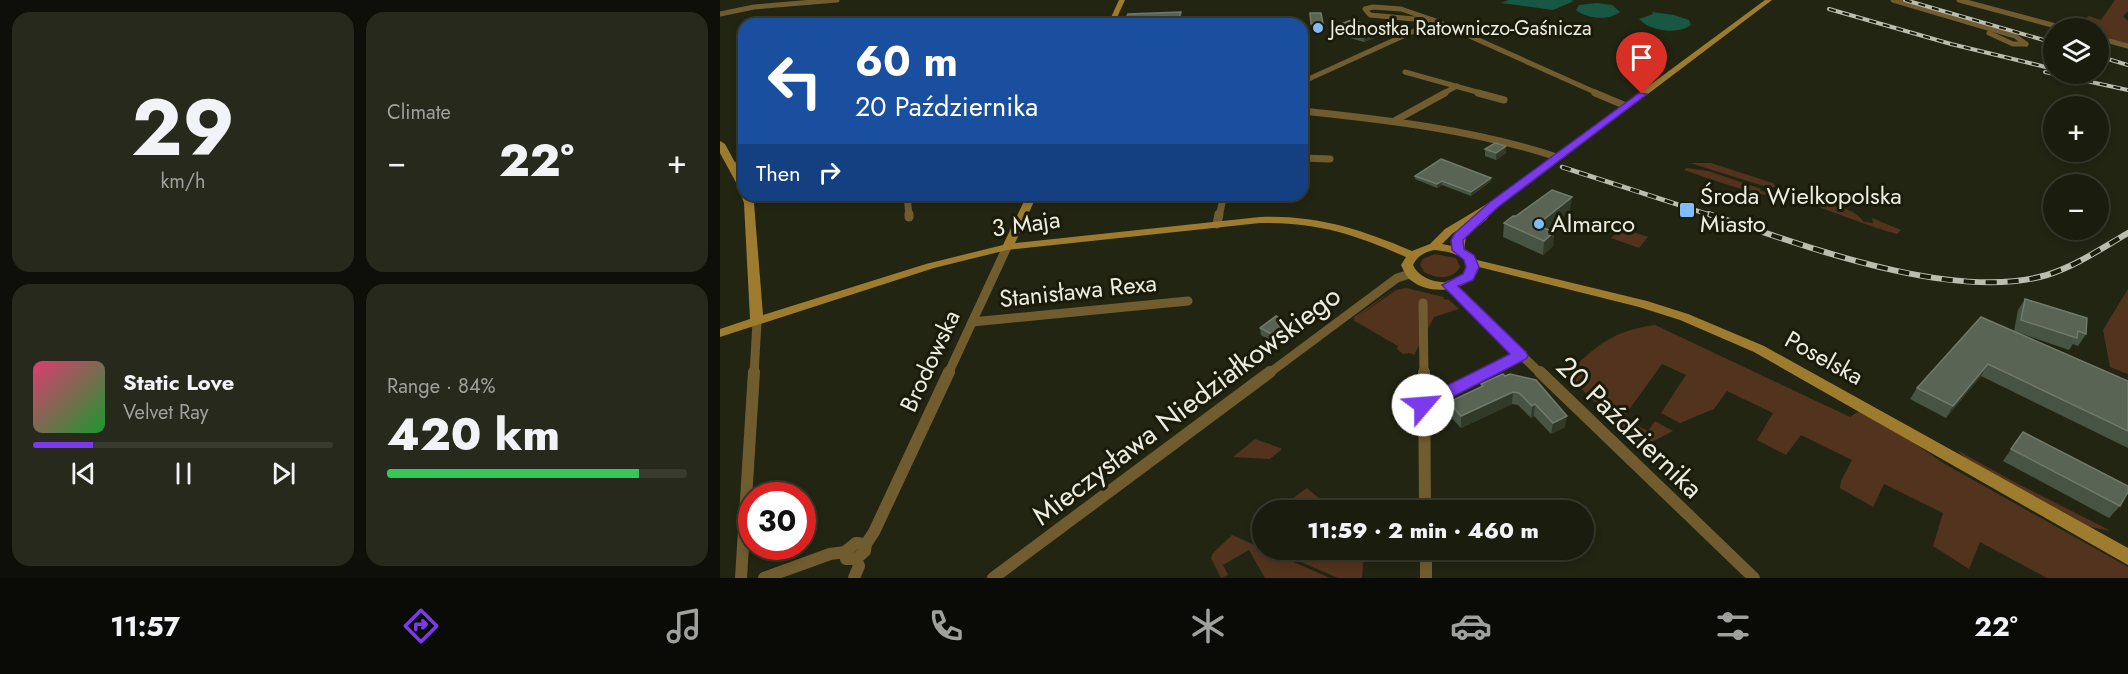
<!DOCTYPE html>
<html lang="en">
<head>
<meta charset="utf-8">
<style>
  body { margin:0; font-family:Jost,sans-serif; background:#27291c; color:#f1f3f6; height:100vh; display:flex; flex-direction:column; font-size:22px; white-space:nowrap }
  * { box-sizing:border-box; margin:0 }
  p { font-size:20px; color:#9fa19e }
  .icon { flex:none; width:33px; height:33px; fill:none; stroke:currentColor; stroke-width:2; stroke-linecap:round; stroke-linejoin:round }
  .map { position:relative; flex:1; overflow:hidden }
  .sheet { display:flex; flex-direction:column; gap:12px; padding:12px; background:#0e0f08; width:720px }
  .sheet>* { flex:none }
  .guide { position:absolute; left:18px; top:18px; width:570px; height:183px; border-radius:18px; box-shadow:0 3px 9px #0003,0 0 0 2px #383a2e; background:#1a4fa0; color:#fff; overflow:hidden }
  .fabs { position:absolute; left:1323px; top:18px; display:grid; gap:12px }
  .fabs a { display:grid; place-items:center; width:66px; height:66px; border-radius:50%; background:#1a1c0e; box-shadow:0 3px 9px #0003,0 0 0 2px #383a2e; font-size:30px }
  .speed { position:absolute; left:18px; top:482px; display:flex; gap:12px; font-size:30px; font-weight:700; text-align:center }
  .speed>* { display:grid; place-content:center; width:78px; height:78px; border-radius:50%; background:#1a1c0e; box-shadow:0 3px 9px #0003,0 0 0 2px #383a2e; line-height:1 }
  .speed .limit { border:9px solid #d22; background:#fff; color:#111 }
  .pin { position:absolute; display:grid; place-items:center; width:51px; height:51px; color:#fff; margin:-62px -26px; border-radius:50% 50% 50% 0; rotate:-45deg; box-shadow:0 0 6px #0007 }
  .pin .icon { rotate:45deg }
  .me { position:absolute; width:66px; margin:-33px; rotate:63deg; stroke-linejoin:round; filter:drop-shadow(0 0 4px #0008) }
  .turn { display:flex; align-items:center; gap:21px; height:126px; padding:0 18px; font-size:27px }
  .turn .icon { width:78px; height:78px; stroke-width:2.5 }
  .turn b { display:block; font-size:42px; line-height:51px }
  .then { display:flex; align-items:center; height:57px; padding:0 18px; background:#0003; gap:12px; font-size:22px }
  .big { font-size:45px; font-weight:800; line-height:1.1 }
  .sheet .tile { flex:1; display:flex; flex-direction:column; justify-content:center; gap:9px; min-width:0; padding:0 21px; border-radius:18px; background:#27291c }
  .sheet .dial { align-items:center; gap:0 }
  .dial b { font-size:78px; line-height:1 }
  .song { display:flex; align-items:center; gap:18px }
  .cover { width:72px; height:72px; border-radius:9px; background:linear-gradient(135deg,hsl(340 70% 55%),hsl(130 70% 35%)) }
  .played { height:6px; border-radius:3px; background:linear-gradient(90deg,#7c3aed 20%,#383a2e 20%) }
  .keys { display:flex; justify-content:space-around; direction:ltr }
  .heat { display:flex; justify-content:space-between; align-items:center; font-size:33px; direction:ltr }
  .charge { height:9px; border-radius:4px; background:linear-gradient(90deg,#34c759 84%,#383a2e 0) }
  .sheet .tiles { flex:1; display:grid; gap:12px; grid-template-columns:repeat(2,1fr) }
  .trip { position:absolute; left:532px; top:500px; width:342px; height:60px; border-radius:30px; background:#1a1c0e; box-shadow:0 3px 9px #0003,0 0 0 2px #383a2e; font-weight:800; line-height:60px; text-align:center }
  .tab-bar { display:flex; height:96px; justify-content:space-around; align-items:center; background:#0a0b06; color:#9fa19e }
  .tab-bar .icon { width:42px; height:42px }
  .tab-bar .on { color:#7c3aed }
  .tab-bar b { font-size:27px; color:#f1f3f6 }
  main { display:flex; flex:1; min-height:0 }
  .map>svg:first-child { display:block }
</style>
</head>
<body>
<main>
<section class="sheet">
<div class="tiles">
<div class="tile dial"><b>29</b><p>km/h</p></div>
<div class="tile"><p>Climate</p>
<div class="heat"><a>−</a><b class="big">22°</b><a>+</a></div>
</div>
<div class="tile">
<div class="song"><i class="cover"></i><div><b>Static Love</b><p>Velvet Ray</p></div></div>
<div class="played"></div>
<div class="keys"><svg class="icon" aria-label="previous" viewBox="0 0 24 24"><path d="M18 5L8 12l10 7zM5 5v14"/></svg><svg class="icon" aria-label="pause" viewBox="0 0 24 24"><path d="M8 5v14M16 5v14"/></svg><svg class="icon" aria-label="next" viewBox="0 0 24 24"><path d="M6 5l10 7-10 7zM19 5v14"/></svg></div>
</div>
<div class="tile"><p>Range · 84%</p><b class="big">420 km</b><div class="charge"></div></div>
</div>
</section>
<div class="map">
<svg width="1408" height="578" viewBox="0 0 1408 578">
  <rect width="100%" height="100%" fill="#232513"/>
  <!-- green -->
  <g fill="#52341e">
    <polygon points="1395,0 1408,0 1408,11 1403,16 1408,21 1408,45 1379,37 1378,28 1352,28 1369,16 1381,20"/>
    <polygon points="970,163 991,163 1053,183 1056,187 1047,187"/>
    <path d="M966,168L988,171L1041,189L1040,191L1050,192L1054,195C1045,199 979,175 964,170Z"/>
    <path d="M1102,205C1117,204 1136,210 1144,222L1153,223L1152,218L1181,230L1177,234L1170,232L1171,230L1169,232L1160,229L1161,227L1159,229L1096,206Z"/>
    <polygon points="901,228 928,237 919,248 891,238"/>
    <path d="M715,254L736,258L740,267C733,280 716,279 704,272L700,264L703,259Z"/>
    <polygon points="677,287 635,319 676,290 686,288 724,297 723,299 729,300 739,309 714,317 694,355 690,353 683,354 677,349 678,346 633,320 635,319 633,318"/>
    <polygon points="1408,289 1408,374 1390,367 1383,330"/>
    <path d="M935,325L1130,417L1139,411L1194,443L1223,463L1408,567V578H1327L1260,542L1249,569L1213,546L1223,513L1164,484L1153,507L1120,488L1121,481L1132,460L1081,435L1066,455L1037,440L1053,413L1007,391L994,409L960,423L941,413L966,375L942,364L903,418L928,431L935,421L953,431L922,447L847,375C874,346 895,330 935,325Z"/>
    <polygon points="535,439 560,448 562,449 550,459 513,457"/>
    <polygon points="1237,450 1296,483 1391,531 1370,527 1244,457"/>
    <polygon points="587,488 612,510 557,510"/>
    <polygon points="512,535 610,578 545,578 529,550 503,565 508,575 501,578 491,558 493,553"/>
    <polygon points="551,549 644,549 642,578 618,578"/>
  </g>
  <!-- water -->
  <g fill="#185743">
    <polygon points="789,0 850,0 854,1 833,10 781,3"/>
    <path d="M877,3L892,5L900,12C889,21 867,19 856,10L859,5Z"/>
    <path d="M932,12L954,15L969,20L971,25C957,35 930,31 919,19L933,14Z"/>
  </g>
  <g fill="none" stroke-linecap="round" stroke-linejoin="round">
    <!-- street-far3 -->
    <g stroke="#715c30" stroke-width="5">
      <polyline points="1173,0 1295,36 1306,44"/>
      <polyline points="1239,0 1343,28"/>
      <polygon points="653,7 681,9 716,21 650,15 645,9"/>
      <polyline points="0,14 34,7 117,0"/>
      <polyline points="716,21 879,94"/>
      <polyline points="1269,33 1293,44 1306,44"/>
      <polyline points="1378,38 1408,46"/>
      <polyline points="685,72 764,94"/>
      <polyline points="582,82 714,22"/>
      <polyline points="722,94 737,86"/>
    </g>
    <!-- street-far2 -->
    <g stroke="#715c30" stroke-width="7">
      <polyline points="758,93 784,100"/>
      <polyline points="875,93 906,106"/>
      <path d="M582,111C669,120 754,130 837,157"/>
      <polyline points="676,120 725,93"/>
      <polyline points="582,158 610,159"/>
      <polyline points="12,166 24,164"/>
      <polyline points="187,195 189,216"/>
      <polyline points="499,216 504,195"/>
    </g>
    <!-- street-far1 -->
    <g stroke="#715c30" stroke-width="9">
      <polyline points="189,214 189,217"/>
      <polyline points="497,224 499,214"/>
      <polyline points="729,285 821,374"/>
      <polyline points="703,303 704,374"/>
      <polyline points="252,322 468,301"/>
      <polyline points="34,374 37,322"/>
      <polyline points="228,374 287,247"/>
      <polyline points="548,374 677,278 690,274"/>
      <polyline points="765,374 801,356"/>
    </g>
    <!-- street -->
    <g stroke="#715c30" stroke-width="12">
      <polyline points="704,372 705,510"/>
      <polyline points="820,372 1034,578"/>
      <polyline points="703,404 768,372"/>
      <polyline points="146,544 154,532 229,372"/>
      <polyline points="706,549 706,578"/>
      <polyline points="125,552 126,559 136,559 145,551 146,544"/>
      <polyline points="125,552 136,543 146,544"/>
      <polyline points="21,578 34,372"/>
      <polyline points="44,578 110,554 125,552"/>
      <polyline points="134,578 139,566 136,559"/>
      <polyline points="273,578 550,372"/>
    </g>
    <!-- secondary -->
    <g fill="#9e7c2f" fill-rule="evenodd">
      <polygon points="399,0 405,0 394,24 388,24"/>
      <path d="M1045,0H1052L785,202L765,214L768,217L767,219L746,236L744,250L757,260L927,301L968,314L1044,346L1408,548V565L1034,352L960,320L919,307L759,267C752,292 710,296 692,281C686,277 684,271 681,265L686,257C634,234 597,222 540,223L287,250L214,268L0,337V329L30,319L24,203L21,195L22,193L24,192V195H31L34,203L43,315L206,264L283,245L307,195H317L295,243L540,217C597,215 640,229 692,251L710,244L725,229L777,198ZM742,228L733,239L732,246L722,244L733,233ZM714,250C727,251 741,254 748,264C744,291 701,285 693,265C697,256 705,252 714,250Z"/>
      <polygon points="0,141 5,144 24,179 24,191 19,188 0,153"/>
    </g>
    <defs>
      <g id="rail-far2">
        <polyline points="1185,0 1334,43"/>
        <polyline points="1109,9 1231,44 1334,69"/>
        <polyline points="1378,56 1408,65"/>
        <polyline points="1325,72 1408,90"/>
      </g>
      <polyline id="rail-far1" points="842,167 993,216"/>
      <path id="rail" d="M989,214C1080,244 1232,303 1327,275C1356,266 1382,248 1408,233"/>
    </defs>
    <!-- rail-far2 casing -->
    <use href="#rail-far2" stroke="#bbbdaf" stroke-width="4"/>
    <!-- rail-far1 casing -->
    <use href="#rail-far1" stroke="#bbbdaf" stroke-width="4.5"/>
    <!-- rail casing -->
    <use href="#rail" stroke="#bbbdaf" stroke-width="6"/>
    <!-- rail-far2 -->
    <use href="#rail-far2" stroke="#1a1b09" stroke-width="2" stroke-dasharray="7" stroke-linecap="butt"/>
    <!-- rail-far1 -->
    <use href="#rail-far1" stroke="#1a1b09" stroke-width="3" stroke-dasharray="9" stroke-linecap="butt"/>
    <!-- rail -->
    <use href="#rail" stroke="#1a1b09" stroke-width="4" stroke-dasharray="11" stroke-linecap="butt"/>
  </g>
  <!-- wall -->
  <g fill="#475444">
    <polygon points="461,12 462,24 403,24"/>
    <polygon points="590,13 603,23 603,28 592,29"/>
    <polygon points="616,26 659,28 659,36 644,42 616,34"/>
    <polygon points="765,149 786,153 776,160 765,156"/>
    <polygon points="695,176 771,178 771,181 751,196 722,185 717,188 695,179"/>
    <polygon points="850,211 827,229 834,232 833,246 823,255 783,237 784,223 796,216"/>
    <polygon points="1305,299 1366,334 1358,346 1353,344 1349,350 1297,332 1408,381 1408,448 1261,376 1226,418 1190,399 1197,388 1294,331 1298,310"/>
    <polygon points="569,324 570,332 554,343 541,335 540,328"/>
    <polygon points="783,374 845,427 831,434 814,416 811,418 798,405 792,404 741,428 728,414 729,402 761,387 761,384"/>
    <polygon points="1303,432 1400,506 1389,518 1283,461"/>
  </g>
  <!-- shaded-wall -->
  <g fill="#313a29">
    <polygon points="461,12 463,22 462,24 458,24 458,21"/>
    <polygon points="659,28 659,36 644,42 644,34"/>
    <polygon points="786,146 786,153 776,160 776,153"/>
    <polygon points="771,178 771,181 751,196 751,192"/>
    <polygon points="722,181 722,185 717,188 717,184"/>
    <polygon points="852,197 850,211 817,237 817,225"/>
    <polygon points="834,232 833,246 823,255 824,241"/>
    <polygon points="569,324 570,332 554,343 553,335"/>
    <polygon points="1268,364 1261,376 1226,418 1233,406"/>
    <polygon points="793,392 792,404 741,428 741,416"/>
    <polygon points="815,404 814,416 811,418 812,406"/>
    <polygon points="847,416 845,427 831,434 833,423"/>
  </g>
  <!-- building -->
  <g fill="#596455" stroke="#707a6b" stroke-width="1.5">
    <polygon points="461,12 458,21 403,24 408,14"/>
    <polygon points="590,13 601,13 603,23 591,24"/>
    <polygon points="631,20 659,28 644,34 616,26"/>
    <polygon points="775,143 786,146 776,153 765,149"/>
    <polygon points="721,159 771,178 751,192 722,181 717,184 695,176"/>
    <polygon points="832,190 852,197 817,225 834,232 824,241 784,223 793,216 796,216"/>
    <polygon points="1305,299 1367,318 1366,334 1358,331 1357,338 1301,320"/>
    <polygon points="556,316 569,324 553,335 540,328"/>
    <polygon points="1261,317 1408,381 1408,431 1268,364 1233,406 1197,388"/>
    <polygon points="783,374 785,376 790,374 816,380 847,416 833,423 815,404 812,406 799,393 793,392 741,416 729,402 763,386 761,384"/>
    <polygon points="1303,432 1408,486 1408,492 1400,506 1291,449"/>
  </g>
  <!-- route -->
  <polygon fill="#7c3aed" stroke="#51269a" stroke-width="1.5" points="919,93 927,94 778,207 743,240 744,249 754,255 759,267 753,280 738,286 806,352 808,356 806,359 709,409 698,409 695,405 698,400 790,354 722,285 743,274 746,267 744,260 732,250 731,240 735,233 770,202"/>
  <!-- markers -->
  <g fill="#81bcfa" stroke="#1a1b09" stroke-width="2">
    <circle cx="598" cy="28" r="6"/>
    <rect x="959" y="202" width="16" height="16" rx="3"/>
    <circle cx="819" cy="224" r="6"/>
  </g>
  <g text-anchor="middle" stroke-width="6" stroke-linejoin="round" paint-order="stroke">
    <!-- far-poi labels -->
    <g font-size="20" fill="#ecede1" stroke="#1a1b09" text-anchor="start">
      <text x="610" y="35">Jednostka Ratowniczo-Gaśnicza</text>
    </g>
    <!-- poi labels -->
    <g font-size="24" fill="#ecede1" stroke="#1a1b09" text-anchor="start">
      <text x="980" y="204">Środa Wielkopolska<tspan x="980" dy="28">Miasto</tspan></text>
      <text x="831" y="232">Almarco</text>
    </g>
    <!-- street labels -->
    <g font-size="24" fill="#ecede1" stroke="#1a1b09">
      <text transform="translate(306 224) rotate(-8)" y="8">3 Maja</text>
      <text transform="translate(358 291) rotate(-6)" y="8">Stanisława Rexa</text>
      <text transform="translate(1104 358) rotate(29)" y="8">Poselska</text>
      <text transform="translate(210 361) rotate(-65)" y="8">Brodowska</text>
    </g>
    <!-- near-street labels -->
    <g font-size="28" fill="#ecede1" stroke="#1a1b09">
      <text transform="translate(466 405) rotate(-37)" y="10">Mieczysława Niedziałkowskiego</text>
      <text transform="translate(910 427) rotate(44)" y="10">20 Października</text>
    </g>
  </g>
</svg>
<div class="fabs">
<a><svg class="icon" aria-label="layers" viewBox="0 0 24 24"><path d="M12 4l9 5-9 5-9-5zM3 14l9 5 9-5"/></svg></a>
<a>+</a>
<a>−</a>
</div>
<div class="speed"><div class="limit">30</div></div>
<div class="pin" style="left:922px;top:94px;background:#d93025"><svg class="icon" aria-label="arrive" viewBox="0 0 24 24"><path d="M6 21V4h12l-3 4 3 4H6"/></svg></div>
<svg class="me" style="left:703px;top:405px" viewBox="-20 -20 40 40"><circle r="19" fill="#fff"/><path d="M0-13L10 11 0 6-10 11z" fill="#7c3aed"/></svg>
<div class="trip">11:59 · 2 min · 460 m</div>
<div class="guide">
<div class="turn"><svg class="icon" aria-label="left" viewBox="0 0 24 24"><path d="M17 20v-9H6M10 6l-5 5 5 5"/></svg><div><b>60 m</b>20 Października</div></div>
<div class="then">Then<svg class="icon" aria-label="right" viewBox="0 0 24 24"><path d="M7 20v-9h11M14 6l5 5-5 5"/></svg></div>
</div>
</div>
</main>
<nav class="tab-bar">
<b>11:57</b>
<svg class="icon on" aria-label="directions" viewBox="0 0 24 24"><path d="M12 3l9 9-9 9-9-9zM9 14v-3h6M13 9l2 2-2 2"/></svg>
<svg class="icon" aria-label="music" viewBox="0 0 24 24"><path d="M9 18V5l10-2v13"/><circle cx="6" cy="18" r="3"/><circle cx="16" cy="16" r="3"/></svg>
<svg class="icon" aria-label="phone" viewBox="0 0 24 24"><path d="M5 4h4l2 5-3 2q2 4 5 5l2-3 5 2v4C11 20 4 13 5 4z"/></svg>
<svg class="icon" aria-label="climate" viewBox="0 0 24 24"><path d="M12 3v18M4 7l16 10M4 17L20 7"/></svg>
<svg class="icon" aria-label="car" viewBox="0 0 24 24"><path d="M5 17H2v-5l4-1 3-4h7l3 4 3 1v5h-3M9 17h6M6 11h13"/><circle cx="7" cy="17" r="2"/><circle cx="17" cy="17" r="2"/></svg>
<svg class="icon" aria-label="filters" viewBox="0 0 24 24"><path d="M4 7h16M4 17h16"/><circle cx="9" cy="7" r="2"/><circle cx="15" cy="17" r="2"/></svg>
<b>22°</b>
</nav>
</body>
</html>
